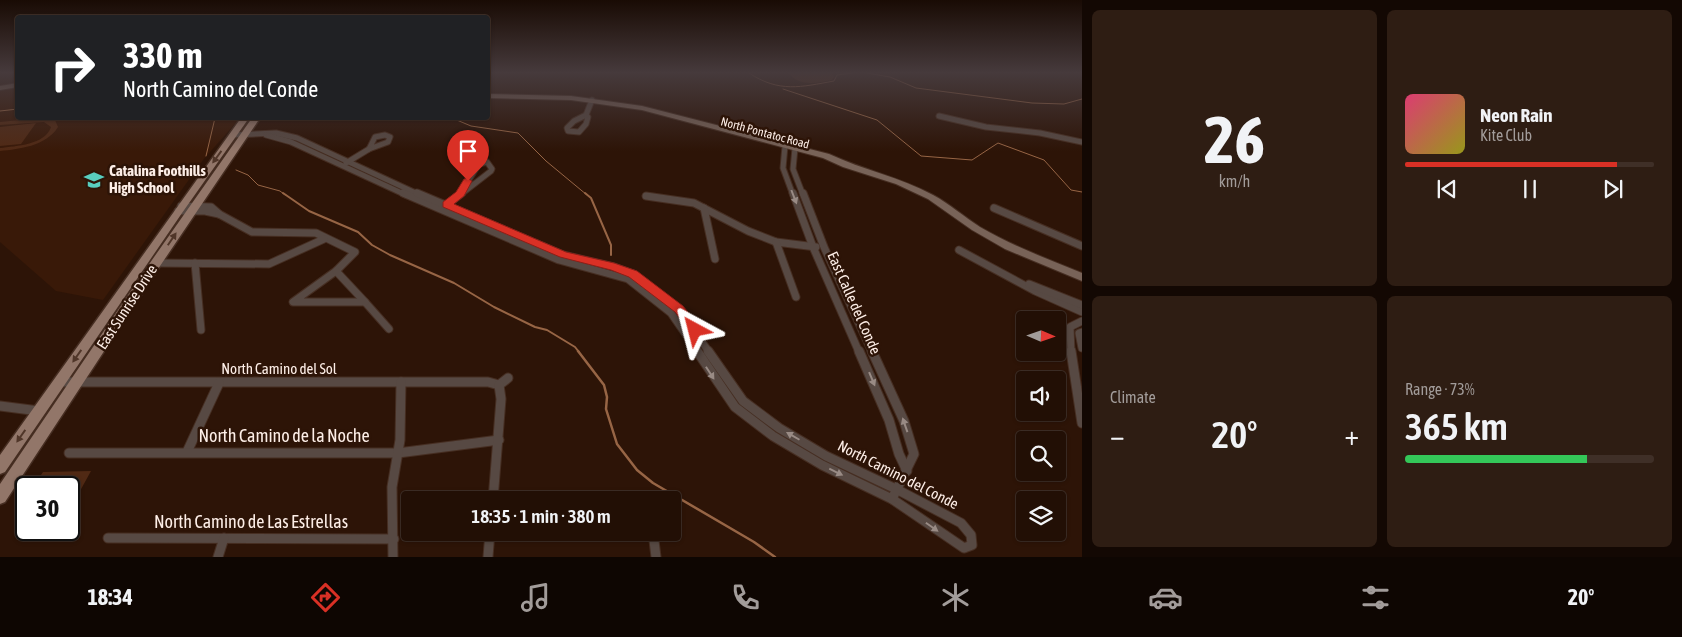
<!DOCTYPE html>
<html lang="en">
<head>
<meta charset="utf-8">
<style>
  body { margin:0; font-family:"Asap Condensed",sans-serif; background:#2e1d13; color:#f1f3f6; height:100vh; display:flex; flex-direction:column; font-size:19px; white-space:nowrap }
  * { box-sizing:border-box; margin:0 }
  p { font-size:16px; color:#a29c9a }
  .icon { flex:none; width:28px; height:28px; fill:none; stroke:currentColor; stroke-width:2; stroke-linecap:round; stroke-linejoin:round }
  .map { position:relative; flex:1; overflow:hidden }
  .sheet { display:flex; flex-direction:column; gap:10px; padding:10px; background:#130803; width:600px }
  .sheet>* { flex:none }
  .guide { position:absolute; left:15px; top:15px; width:475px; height:105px; border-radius:5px; box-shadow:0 1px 4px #0004,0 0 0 1px #3f2f27; background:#202124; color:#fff; overflow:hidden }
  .needle { width:32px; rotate:92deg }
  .tools { position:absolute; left:1016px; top:311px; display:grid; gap:10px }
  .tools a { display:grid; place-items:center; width:50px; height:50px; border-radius:5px; background:#220f05; box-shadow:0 1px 4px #0004,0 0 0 1px #3f2f27; font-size:25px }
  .speed { position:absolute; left:15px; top:476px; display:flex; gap:10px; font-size:25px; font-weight:700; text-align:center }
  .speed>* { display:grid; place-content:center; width:65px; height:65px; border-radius:50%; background:#220f05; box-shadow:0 1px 4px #0004,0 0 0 1px #3f2f27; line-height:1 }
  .speed .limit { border:2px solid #111; border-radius:8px; background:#fff; color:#111 }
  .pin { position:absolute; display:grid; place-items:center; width:42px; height:42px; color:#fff; margin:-51px -21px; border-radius:50% 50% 50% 0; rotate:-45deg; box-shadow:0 0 5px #0007 }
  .pin .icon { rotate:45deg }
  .me { position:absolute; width:55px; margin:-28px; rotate:322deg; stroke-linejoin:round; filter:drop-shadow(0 0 4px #0008) }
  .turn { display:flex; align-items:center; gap:18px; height:105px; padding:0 25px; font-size:22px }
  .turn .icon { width:65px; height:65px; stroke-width:2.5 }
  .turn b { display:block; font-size:35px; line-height:42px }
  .big { font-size:38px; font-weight:600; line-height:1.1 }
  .sheet .card { flex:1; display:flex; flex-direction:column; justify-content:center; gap:8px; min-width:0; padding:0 18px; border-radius:8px; background:#2e1d13 }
  .sheet .dial { align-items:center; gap:0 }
  .dial b { font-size:65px; line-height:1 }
  .song { display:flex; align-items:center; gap:15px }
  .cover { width:60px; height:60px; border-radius:8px; background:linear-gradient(135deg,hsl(340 70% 55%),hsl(60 70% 35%)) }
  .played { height:5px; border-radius:2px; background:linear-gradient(90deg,#d93025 85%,#3f2f27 85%) }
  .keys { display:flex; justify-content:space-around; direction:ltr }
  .heat { display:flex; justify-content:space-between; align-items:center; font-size:28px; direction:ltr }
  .charge { height:8px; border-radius:4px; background:linear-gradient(90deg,#34c759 73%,#3f2f27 0) }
  .sheet .tiles { flex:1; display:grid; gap:10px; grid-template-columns:repeat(2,1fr) }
  .trip { position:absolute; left:401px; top:491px; width:280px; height:50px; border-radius:5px; background:#220f05; box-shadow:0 1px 4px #0004,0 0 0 1px #3f2f27; font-weight:600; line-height:50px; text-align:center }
  .tabs { display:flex; height:80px; justify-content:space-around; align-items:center; background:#0e0602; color:#a29c9a }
  .tabs .icon { width:35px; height:35px }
  .tabs .active { color:#d93025 }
  .tabs b { font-size:22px; color:#f1f3f6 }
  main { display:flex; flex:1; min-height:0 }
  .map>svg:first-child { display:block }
</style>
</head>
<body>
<main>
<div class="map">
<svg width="1082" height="557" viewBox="0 0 1082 557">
  <rect width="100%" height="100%" fill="#2d1407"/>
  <!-- built -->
  <polygon fill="#391908" points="17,87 18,118 240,118 203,160 103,300 56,291 0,242 0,89"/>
  <!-- green -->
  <g fill="#502914">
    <path d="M789,73H832L834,77L832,80C818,83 798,87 789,73Z"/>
    <path d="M40,118H57L55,120L58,127C46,146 20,149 0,151V148C16,146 45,145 51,127L44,122L0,125V122Z"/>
    <polygon points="36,123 21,144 0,146 0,127"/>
    <polygon points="91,471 69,511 69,488 33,487 43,472"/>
  </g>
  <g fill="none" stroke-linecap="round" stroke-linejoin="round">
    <!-- stream-far2 -->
    <g stroke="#976545" stroke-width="1">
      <path d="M749,73C779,93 801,87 834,81L837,75L852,73"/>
      <polyline points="867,73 890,77 916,88 1032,103 1064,104 1082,99"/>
      <polyline points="783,89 877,120 921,156 972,160 998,143 1044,160 1071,190 1082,192"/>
      <polyline points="0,111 18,109"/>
      <polyline points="452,118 471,126 518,133 546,161 587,195"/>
      <polyline points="206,156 215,118"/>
      <polyline points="236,170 248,175 258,185 280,191 285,195"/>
    </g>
    <!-- stream-far1 -->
    <g stroke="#976545" stroke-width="2">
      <polyline points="283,193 309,211 358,232 372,245 390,255 454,283 494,307 535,327 547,330 575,347 579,352"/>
      <polyline points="585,193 591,198 611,245 611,255"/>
    </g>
    <!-- stream -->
    <polyline stroke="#976545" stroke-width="2.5" points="578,351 604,385 607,397 606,409 617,444 637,470 653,483 754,542 775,557"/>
    <defs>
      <g id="street-far2">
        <polygon points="586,115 588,117 586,124 579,132 568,131 567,128 574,121"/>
        <polyline points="586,115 592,100"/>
        <polyline points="939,116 986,127 1040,133 1082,142"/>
        <polyline points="233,135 276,133 297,138 420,195"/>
        <polyline points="266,135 291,142 406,195"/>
        <polygon points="385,135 390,137 388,142 369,149 375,137"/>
        <polyline points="785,146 783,168 793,195"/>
        <polyline points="795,148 793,169 803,195"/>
        <polyline points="346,163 369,149"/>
        <polyline points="460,195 491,171 492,169 487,162 479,164 460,194"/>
      </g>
      <g id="street-far1">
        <polyline points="403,193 559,260 628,279 671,313 698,352"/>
        <polyline points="417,193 563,255 614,267 633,274 679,309 709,352"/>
        <polyline points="793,193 813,247 859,352"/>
        <polyline points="803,193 824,247 872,352"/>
        <polyline points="646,196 694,203 748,231 776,242 816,247"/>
        <polyline points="445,206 462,193"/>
        <polyline points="704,208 715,259"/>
        <polyline points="994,208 1082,246"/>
        <polyline points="178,211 205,211 219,214 211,207 181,206"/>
        <polyline points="219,214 252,232 316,233 355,252 336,271 293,302 365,302 389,329"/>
        <polyline points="776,242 796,297"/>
        <polyline points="959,250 1035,291 1082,312"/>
        <polyline points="156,263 269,264 324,239"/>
        <polyline points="195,263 201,330"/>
        <polyline points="336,271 365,302"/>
        <polyline points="1029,284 1082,305"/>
        <polyline points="1082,332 1079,333 1082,348"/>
        <polyline points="1071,352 1070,327 1082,321"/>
      </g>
      <g id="street">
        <polyline points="697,351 735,407 773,436 822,465 892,499 964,548 972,545 971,535 961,523 898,490 826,456 779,428 743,401 708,351"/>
        <polyline points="859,351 889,420 899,454 907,471"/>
        <polyline points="872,351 904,421 914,454 892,499"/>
        <polyline points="1071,351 1082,423"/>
        <polyline points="59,382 488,382 499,385"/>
        <polyline points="499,385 508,378"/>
        <polyline points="0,406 39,411"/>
        <polyline points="187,452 219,383"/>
        <polyline points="69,453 398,453 499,440"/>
        <polyline points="493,500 501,399 499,385"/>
        <polyline points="653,532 656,557"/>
        <polyline points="108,538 394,539"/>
        <polyline points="218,557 224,538"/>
        <polyline points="393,557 392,487 400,440 401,382"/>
        <polyline points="488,557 490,532"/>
      </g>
      <g id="secondary">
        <polygon points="18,83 18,87 0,90 0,86"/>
        <path d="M488,94L571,96L642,106L829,154C863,170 900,177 933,195C950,204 964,217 980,227C1013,246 1047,259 1082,273V281L1005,249L972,230L928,199L896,184L843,167L823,158L642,110L571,100L488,98Z"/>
      </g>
      <g id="primary">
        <polygon points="241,118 249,118 182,213 5,472 0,474 0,455"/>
        <polygon points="252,118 260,118 160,266 5,502 0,504 0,484 152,260"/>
      </g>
    </defs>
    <!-- street-far2 casing -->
    <use href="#street-far2" stroke="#462e22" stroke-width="7"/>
    <!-- street-far1 casing -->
    <use href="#street-far1" stroke="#462e22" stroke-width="9"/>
    <!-- street casing -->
    <use href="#street" stroke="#462e22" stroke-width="11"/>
    <!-- secondary casing -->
    <use href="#secondary" stroke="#462e22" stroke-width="2"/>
    <!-- primary casing -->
    <use href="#primary" stroke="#462e22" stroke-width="3"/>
    <!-- street-far2 -->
    <use href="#street-far2" stroke="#574943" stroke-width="5"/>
    <!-- street-far1 -->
    <use href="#street-far1" stroke="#574943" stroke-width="7"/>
    <!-- street -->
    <use href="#street" stroke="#574943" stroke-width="9"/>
    <!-- secondary -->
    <use href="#secondary" fill="#786358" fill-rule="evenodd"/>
    <!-- primary -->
    <use href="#primary" fill="#927669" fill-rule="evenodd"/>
  </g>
  <!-- one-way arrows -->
  <defs><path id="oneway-solid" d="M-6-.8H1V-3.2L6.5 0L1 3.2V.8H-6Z" transform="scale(1.25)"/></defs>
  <g fill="#503629">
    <use href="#oneway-solid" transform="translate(217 157) rotate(126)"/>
    <use href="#oneway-solid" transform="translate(172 239) rotate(-56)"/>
    <use href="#oneway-solid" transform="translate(77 356) rotate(125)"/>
    <use href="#oneway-solid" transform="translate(21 436) rotate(125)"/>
  </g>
  <g fill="#998b85">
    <use href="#oneway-solid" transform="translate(794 197) rotate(69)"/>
    <use href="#oneway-solid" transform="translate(710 373) rotate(57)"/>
    <use href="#oneway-solid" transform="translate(872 379) rotate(67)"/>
    <use href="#oneway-solid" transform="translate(905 425) rotate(-109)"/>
    <use href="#oneway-solid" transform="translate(793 436) rotate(-150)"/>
    <use href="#oneway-solid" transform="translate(836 472) rotate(26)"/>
    <use href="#oneway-solid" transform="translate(932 527) rotate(35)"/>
  </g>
  <!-- sky -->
  <linearGradient id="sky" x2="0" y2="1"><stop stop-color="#190b04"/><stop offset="0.48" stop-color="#463a3c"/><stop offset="1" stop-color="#463a3c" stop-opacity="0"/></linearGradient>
  <rect width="1082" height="151" fill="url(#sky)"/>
  <!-- route -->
  <polygon fill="#d93025" stroke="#8d1f18" points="468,178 472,181 464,196 454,204 566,252 614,263 637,271 683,306 699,326 701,330 699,333 691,333 675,312 629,277 611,270 560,257 443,207 443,202 456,192 464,179"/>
  <!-- icons -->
  <defs>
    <symbol id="school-bare" viewBox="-9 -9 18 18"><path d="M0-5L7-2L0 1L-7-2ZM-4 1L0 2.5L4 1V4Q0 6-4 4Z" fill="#59cebf" stroke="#2d1407" stroke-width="2.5" paint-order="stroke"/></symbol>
  </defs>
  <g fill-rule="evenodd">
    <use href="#school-bare" x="80" y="166" width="28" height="28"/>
  </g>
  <g text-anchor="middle" stroke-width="5" stroke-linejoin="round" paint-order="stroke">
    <!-- far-street labels -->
    <g font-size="12" fill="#fdeee7" stroke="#2d1407">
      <text transform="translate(765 133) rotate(15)" y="4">North Pontatoc Road</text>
    </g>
    <!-- poi labels -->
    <g font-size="15" font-weight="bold" fill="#fdeee7" stroke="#2d1407" text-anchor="start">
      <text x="109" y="176">Catalina Foothills<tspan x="109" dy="17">High School</tspan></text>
    </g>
    <!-- street labels -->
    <g font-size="15" fill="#fdeee7" stroke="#2d1407">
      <text transform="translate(854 303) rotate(66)" y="5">East Calle del Conde</text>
      <text transform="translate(127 307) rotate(-57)" y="5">East Sunrise Drive</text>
      <text x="279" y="374">North Camino del Sol</text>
      <text transform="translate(898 475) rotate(27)" y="5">North Camino del Conde</text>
    </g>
    <!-- near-street labels -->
    <g font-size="18" fill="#fdeee7" stroke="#2d1407">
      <text x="284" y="442">North Camino de la Noche</text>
      <text x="251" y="528">North Camino de Las Estrellas</text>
    </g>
  </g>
</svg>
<div class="tools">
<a><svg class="needle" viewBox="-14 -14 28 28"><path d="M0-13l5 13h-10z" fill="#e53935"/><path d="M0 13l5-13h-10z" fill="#a29c9a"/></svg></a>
<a><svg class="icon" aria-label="sound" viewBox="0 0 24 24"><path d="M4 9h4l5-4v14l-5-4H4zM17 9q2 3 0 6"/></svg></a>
<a><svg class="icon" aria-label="search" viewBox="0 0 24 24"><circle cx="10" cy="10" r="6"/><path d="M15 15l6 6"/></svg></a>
<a><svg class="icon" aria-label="layers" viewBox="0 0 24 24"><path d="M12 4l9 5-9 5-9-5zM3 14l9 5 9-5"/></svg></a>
</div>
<div class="speed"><div class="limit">30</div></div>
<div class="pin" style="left:468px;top:181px;background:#d93025"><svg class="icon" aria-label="arrive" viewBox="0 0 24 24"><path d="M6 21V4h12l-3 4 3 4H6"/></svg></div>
<svg class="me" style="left:695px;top:330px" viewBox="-20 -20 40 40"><path d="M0-17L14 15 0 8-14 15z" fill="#d93025" stroke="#fff" stroke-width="4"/></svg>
<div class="trip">18:35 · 1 min · 380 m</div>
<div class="guide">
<div class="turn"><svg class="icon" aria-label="right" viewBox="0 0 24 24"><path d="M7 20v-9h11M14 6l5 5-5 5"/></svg><div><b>330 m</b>North Camino del Conde</div></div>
</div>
</div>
<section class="sheet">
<div class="tiles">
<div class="card dial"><b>26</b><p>km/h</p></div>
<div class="card">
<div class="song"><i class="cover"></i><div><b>Neon Rain</b><p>Kite Club</p></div></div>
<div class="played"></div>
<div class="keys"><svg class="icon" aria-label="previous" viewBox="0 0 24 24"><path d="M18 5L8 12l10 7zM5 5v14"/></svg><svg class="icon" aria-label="pause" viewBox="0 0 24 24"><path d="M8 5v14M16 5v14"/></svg><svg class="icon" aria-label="next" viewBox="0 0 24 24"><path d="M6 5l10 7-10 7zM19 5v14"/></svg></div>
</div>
<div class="card"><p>Climate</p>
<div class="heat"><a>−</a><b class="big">20°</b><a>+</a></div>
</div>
<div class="card"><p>Range · 73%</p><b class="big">365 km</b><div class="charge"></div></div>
</div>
</section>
</main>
<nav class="tabs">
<b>18:34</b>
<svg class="icon active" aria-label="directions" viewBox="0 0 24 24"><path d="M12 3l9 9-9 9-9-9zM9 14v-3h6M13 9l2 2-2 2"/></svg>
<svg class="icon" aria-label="music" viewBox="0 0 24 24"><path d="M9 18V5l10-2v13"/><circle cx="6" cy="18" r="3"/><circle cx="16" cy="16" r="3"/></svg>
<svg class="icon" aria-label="phone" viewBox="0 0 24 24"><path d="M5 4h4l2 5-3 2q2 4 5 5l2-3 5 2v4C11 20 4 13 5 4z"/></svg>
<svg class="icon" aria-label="climate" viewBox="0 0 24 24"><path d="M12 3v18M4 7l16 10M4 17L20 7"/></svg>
<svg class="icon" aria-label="car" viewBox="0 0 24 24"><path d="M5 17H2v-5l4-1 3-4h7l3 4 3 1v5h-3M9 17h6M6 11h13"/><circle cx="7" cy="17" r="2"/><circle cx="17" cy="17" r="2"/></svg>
<svg class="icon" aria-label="filters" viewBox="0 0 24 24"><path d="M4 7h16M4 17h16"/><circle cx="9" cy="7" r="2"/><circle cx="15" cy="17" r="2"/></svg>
<b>20°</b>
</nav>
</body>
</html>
